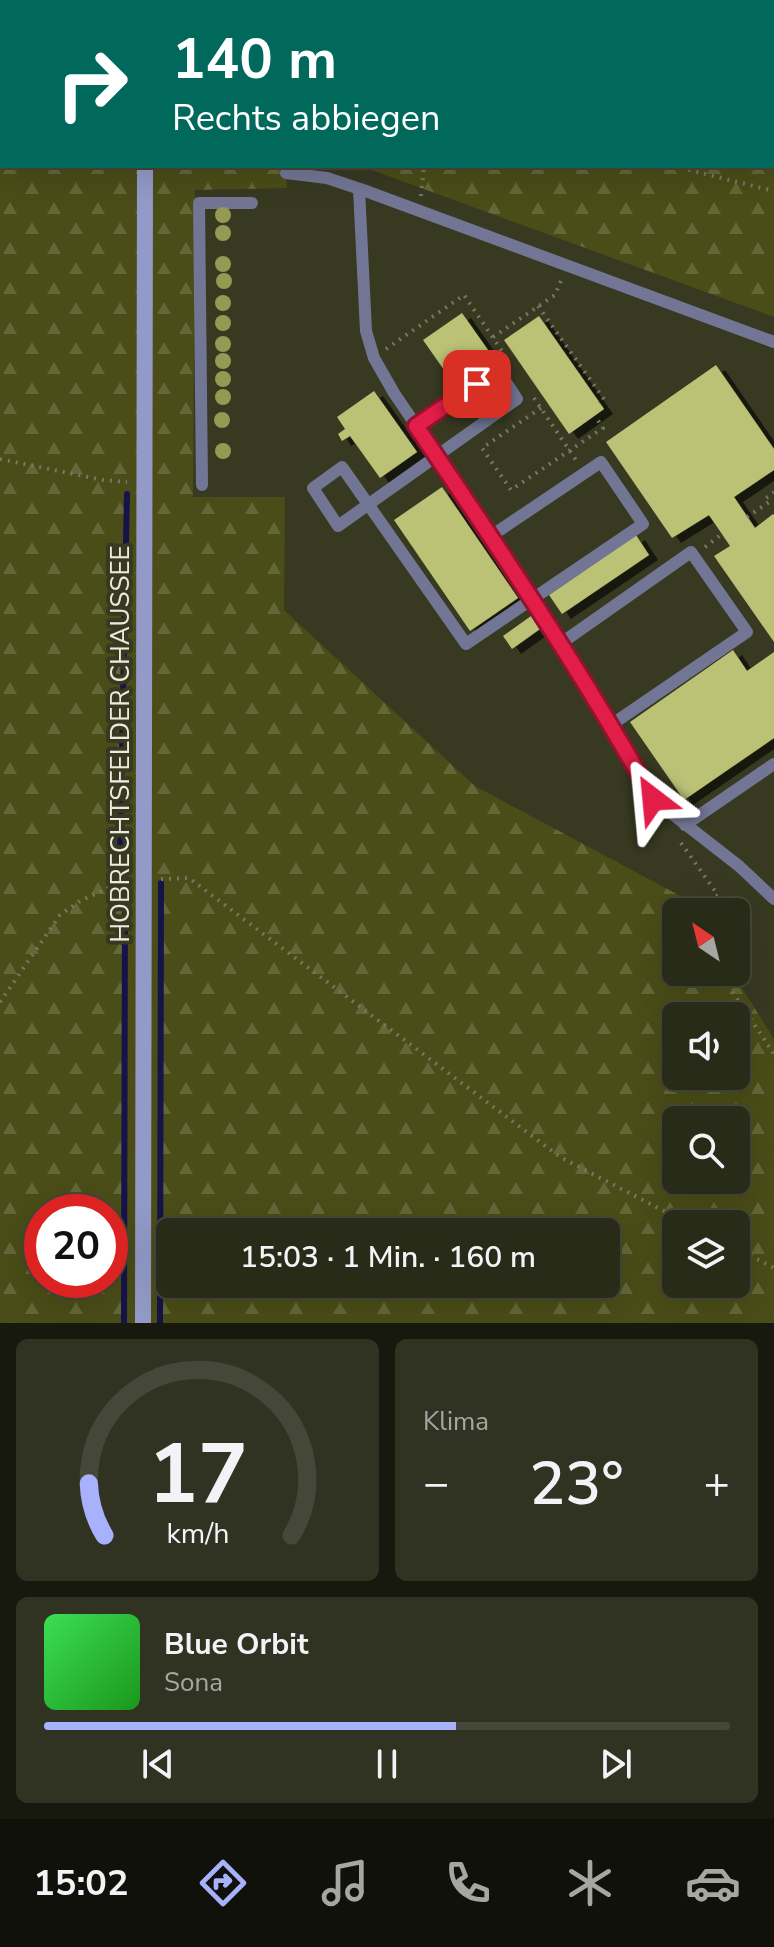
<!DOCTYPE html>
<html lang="de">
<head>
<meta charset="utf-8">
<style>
  body { margin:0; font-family:"Nunito Sans",sans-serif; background:#313322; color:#f1f3f6; height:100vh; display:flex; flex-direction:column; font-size:30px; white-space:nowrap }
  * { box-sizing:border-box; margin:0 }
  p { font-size:26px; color:#a5a7a2 }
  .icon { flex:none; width:44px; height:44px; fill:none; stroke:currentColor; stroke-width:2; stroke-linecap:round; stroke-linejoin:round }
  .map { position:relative; height:1323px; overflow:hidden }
  .panel { display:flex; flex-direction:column; gap:16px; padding:16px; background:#17180e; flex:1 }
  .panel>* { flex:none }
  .guide { position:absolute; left:0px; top:0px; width:774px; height:168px; box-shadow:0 8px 32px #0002,0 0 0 2px #454738; background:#00695c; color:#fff; overflow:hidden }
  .needle { width:52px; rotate:325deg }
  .buttons { position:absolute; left:662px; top:898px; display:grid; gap:16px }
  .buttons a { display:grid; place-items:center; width:88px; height:88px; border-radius:12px; background:#292b19; box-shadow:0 8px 32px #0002,0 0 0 2px #454738; font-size:40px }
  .speed { position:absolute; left:24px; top:1194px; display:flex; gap:16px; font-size:40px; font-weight:700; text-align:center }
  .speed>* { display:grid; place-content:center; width:104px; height:104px; border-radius:50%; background:#292b19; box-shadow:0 8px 32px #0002,0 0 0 2px #454738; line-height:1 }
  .speed .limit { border:12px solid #d22; background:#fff; color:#111 }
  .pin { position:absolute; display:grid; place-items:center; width:68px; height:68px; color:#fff; margin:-34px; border-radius:16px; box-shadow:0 4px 12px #0006 }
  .me { position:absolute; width:88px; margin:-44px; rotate:331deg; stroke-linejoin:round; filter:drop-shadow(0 0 6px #0008) }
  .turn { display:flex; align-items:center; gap:28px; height:168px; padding:0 40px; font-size:36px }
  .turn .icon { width:104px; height:104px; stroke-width:2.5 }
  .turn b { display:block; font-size:56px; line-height:68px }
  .big { font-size:60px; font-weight:600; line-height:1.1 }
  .panel .tile { flex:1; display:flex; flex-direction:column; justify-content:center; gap:12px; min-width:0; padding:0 28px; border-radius:12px; background:#313322 }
  .panel .dial { align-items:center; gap:0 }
  .dial svg { height:208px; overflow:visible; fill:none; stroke:#454738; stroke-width:7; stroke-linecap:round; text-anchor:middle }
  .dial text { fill:#f1f3f6; stroke:none }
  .song { display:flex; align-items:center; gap:24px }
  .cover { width:96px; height:96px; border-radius:12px; background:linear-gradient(135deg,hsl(130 70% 55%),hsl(120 70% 35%)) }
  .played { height:8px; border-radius:4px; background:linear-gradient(90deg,#a7b1fc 60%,#454738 60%) }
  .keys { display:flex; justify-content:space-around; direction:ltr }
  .heat { display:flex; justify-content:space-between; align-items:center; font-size:44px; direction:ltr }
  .panel .tiles { flex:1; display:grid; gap:16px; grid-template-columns:1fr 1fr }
  .tile:last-child { grid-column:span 2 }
  .trip { position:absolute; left:156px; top:1218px; width:464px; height:80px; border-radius:12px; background:#292b19; box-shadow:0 8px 32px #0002,0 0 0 2px #454738; font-weight:600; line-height:80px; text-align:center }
  .tabs { display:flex; height:128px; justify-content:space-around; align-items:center; background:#10110a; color:#a5a7a2 }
  .tabs .icon { width:56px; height:56px }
  .tabs .selected { color:#a7b1fc }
  .tabs b { font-size:36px; color:#f1f3f6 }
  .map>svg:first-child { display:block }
</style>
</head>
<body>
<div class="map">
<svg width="774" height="1323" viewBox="0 0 774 1323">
  <defs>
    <pattern id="forest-firs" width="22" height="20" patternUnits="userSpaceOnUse" patternTransform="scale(2)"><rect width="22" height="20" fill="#4a4d17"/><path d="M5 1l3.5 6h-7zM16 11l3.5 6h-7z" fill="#646738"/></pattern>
    <filter id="shadow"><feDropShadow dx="9" dy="5" stdDeviation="0" flood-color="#0009"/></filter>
  </defs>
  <rect width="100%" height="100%" fill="#373921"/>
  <!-- forest -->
  <path fill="url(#forest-firs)" fill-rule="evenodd" d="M0,0H774V317L361,166H772V2H2V166H286L287,188L195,190L193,497H285L284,610L475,786L686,899L694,912H676V972H732L774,1039V1323H0ZM676,1016H736V1076H676ZM676,1120H736V1180H676ZM42,1212H110V1280H42ZM676,1224H736V1284H676ZM170,1232H606V1284H170Z"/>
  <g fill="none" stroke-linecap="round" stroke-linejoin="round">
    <!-- stream -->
    <g stroke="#16134b" stroke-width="6">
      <polyline points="120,848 127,494"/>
      <polyline points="124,1323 125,899"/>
      <polyline points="160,1323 161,883"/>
    </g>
  </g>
  <!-- building -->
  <g fill="#bbc174" filter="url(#shadow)">
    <polygon points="462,313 495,360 456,387 423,340"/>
    <polygon points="539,316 604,409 569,434 504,340"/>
    <polygon points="716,365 774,449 774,470 734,497 755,528 773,514 774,515 774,642 714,556 730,546 709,515 672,538 606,442"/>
    <polygon points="374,391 417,452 380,478 350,436 342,441 338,434 345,429 337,417"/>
    <polygon points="442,487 518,598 470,631 394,520"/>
    <polygon points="636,535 649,555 562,614 549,595"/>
    <polygon points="531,616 540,629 512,649 503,636"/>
    <polygon points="733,650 747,671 774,652 774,738 684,800 630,722"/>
  </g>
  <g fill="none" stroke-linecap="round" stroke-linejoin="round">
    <!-- path -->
    <g stroke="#777864" stroke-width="4" stroke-dasharray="2 6" stroke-linecap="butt">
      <polyline points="491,0 494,2"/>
      <polyline points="292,2 292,0"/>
      <polyline points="354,2 357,0"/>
      <polyline points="772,97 774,97"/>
      <polyline points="673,166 774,191"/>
      <polyline points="421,196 424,166"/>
      <polyline points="538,306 604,399 599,403"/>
      <polyline points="493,337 555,295 561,281"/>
      <polyline points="386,349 464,295 504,354"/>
      <polyline points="534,398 576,460"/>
      <polyline points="541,408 482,448 511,490 603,428 595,416"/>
      <polyline points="0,459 103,480 127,482"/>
      <polyline points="747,517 769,502 766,498 774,492"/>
      <polyline points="705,547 722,534"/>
      <polyline points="681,843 718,895 692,912"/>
      <polyline points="161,879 189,878 560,1157 689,1224"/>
      <polyline points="676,923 676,926"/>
      <polyline points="719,972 774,1054"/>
      <polyline points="0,1002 60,915 80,901 121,882 129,881"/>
      <polyline points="736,1248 774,1268"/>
    </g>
    <!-- service -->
    <g stroke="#727694" stroke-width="12">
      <polyline points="286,173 327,178 363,190 774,342"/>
      <polyline points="359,189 366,331 374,358 394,393 533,598 611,725 653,799 739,866 774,899"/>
      <path d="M416,426L498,370L517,399C458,441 398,483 338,526L313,488L342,467L466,644L643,524L601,462L491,536"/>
      <polyline points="202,485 199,203 252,203"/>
      <polyline points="560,644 691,552 747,632 611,725"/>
      <polyline points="685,825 774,764"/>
    </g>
    <!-- secondary -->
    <g stroke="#939ac8" stroke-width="16">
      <polyline points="145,2 145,0"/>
      <polyline points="143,1323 145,166"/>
    </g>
  </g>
  <!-- trees -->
  <g fill="#949954">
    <circle cx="223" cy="215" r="8"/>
    <circle cx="223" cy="233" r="8"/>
    <circle cx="223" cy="264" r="8"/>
    <circle cx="224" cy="281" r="8"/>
    <circle cx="223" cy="303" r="8"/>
    <circle cx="223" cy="323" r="8"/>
    <circle cx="223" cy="344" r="8"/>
    <circle cx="223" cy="361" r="8"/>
    <circle cx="223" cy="379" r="8"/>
    <circle cx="223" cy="397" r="8"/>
    <circle cx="222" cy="420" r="8"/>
    <circle cx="223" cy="451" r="8"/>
  </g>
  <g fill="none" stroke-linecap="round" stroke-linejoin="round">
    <defs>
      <path id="route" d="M477,384L416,426C499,548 581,670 653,799"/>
    </defs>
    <!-- route casing -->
    <use href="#route" stroke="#92132f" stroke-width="20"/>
    <!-- route -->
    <use href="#route" stroke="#e11d48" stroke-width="14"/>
  </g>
  <g text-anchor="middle" stroke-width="8" stroke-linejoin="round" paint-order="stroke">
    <!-- street labels -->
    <g font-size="26" fill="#ebecde" stroke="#373921">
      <text transform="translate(120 744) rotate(-90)" y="9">HOBRECHTSFELDER CHAUSSEE</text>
    </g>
  </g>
</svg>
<div class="buttons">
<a><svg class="needle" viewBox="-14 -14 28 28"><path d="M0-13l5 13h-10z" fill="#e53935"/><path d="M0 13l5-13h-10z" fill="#a5a7a2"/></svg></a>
<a><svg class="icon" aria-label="sound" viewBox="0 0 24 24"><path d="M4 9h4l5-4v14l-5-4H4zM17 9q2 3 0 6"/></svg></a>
<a><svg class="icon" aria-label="search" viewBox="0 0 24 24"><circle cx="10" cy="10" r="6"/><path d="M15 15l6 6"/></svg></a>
<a><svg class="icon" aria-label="layers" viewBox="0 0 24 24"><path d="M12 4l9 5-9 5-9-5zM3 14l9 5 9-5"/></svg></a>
</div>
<div class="speed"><div class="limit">20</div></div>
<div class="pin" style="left:477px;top:384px;background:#d93025"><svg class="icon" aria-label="arrive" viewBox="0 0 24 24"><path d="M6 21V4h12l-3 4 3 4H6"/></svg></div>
<svg class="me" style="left:653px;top:799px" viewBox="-20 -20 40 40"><path d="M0-17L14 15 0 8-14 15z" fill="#e11d48" stroke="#fff" stroke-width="4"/></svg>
<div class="trip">15:03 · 1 Min. · 160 m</div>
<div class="guide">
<div class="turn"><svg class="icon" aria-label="right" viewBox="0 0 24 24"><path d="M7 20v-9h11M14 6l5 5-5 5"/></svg><div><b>140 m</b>Rechts abbiegen</div></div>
</div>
</div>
<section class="panel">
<div class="tiles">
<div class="tile dial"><svg viewBox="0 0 100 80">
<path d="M14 69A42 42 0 1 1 86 69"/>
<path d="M14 69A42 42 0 0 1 8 49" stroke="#a7b1fc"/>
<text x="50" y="56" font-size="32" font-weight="700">17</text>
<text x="50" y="72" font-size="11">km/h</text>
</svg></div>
<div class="tile"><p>Klima</p>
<div class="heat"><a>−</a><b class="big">23°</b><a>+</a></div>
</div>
<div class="tile">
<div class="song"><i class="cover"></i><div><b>Blue Orbit</b><p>Sona</p></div></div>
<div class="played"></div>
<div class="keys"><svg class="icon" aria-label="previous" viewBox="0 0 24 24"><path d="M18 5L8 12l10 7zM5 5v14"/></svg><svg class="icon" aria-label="pause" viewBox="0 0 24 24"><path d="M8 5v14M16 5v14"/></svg><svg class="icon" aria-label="next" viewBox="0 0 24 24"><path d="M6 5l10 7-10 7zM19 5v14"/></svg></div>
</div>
</div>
</section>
<nav class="tabs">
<b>15:02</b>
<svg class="icon selected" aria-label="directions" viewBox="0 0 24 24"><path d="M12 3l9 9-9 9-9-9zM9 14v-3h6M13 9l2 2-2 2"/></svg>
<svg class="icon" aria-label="music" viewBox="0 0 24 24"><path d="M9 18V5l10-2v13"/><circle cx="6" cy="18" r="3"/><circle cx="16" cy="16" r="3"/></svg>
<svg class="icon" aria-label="phone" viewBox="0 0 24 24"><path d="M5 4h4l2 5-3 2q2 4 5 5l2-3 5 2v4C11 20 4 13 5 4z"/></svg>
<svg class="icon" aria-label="climate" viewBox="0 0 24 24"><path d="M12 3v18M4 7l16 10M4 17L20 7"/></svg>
<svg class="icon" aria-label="car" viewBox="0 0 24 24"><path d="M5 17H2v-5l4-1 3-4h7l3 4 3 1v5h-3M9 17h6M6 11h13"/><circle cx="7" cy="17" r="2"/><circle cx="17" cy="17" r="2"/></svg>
</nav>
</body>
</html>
